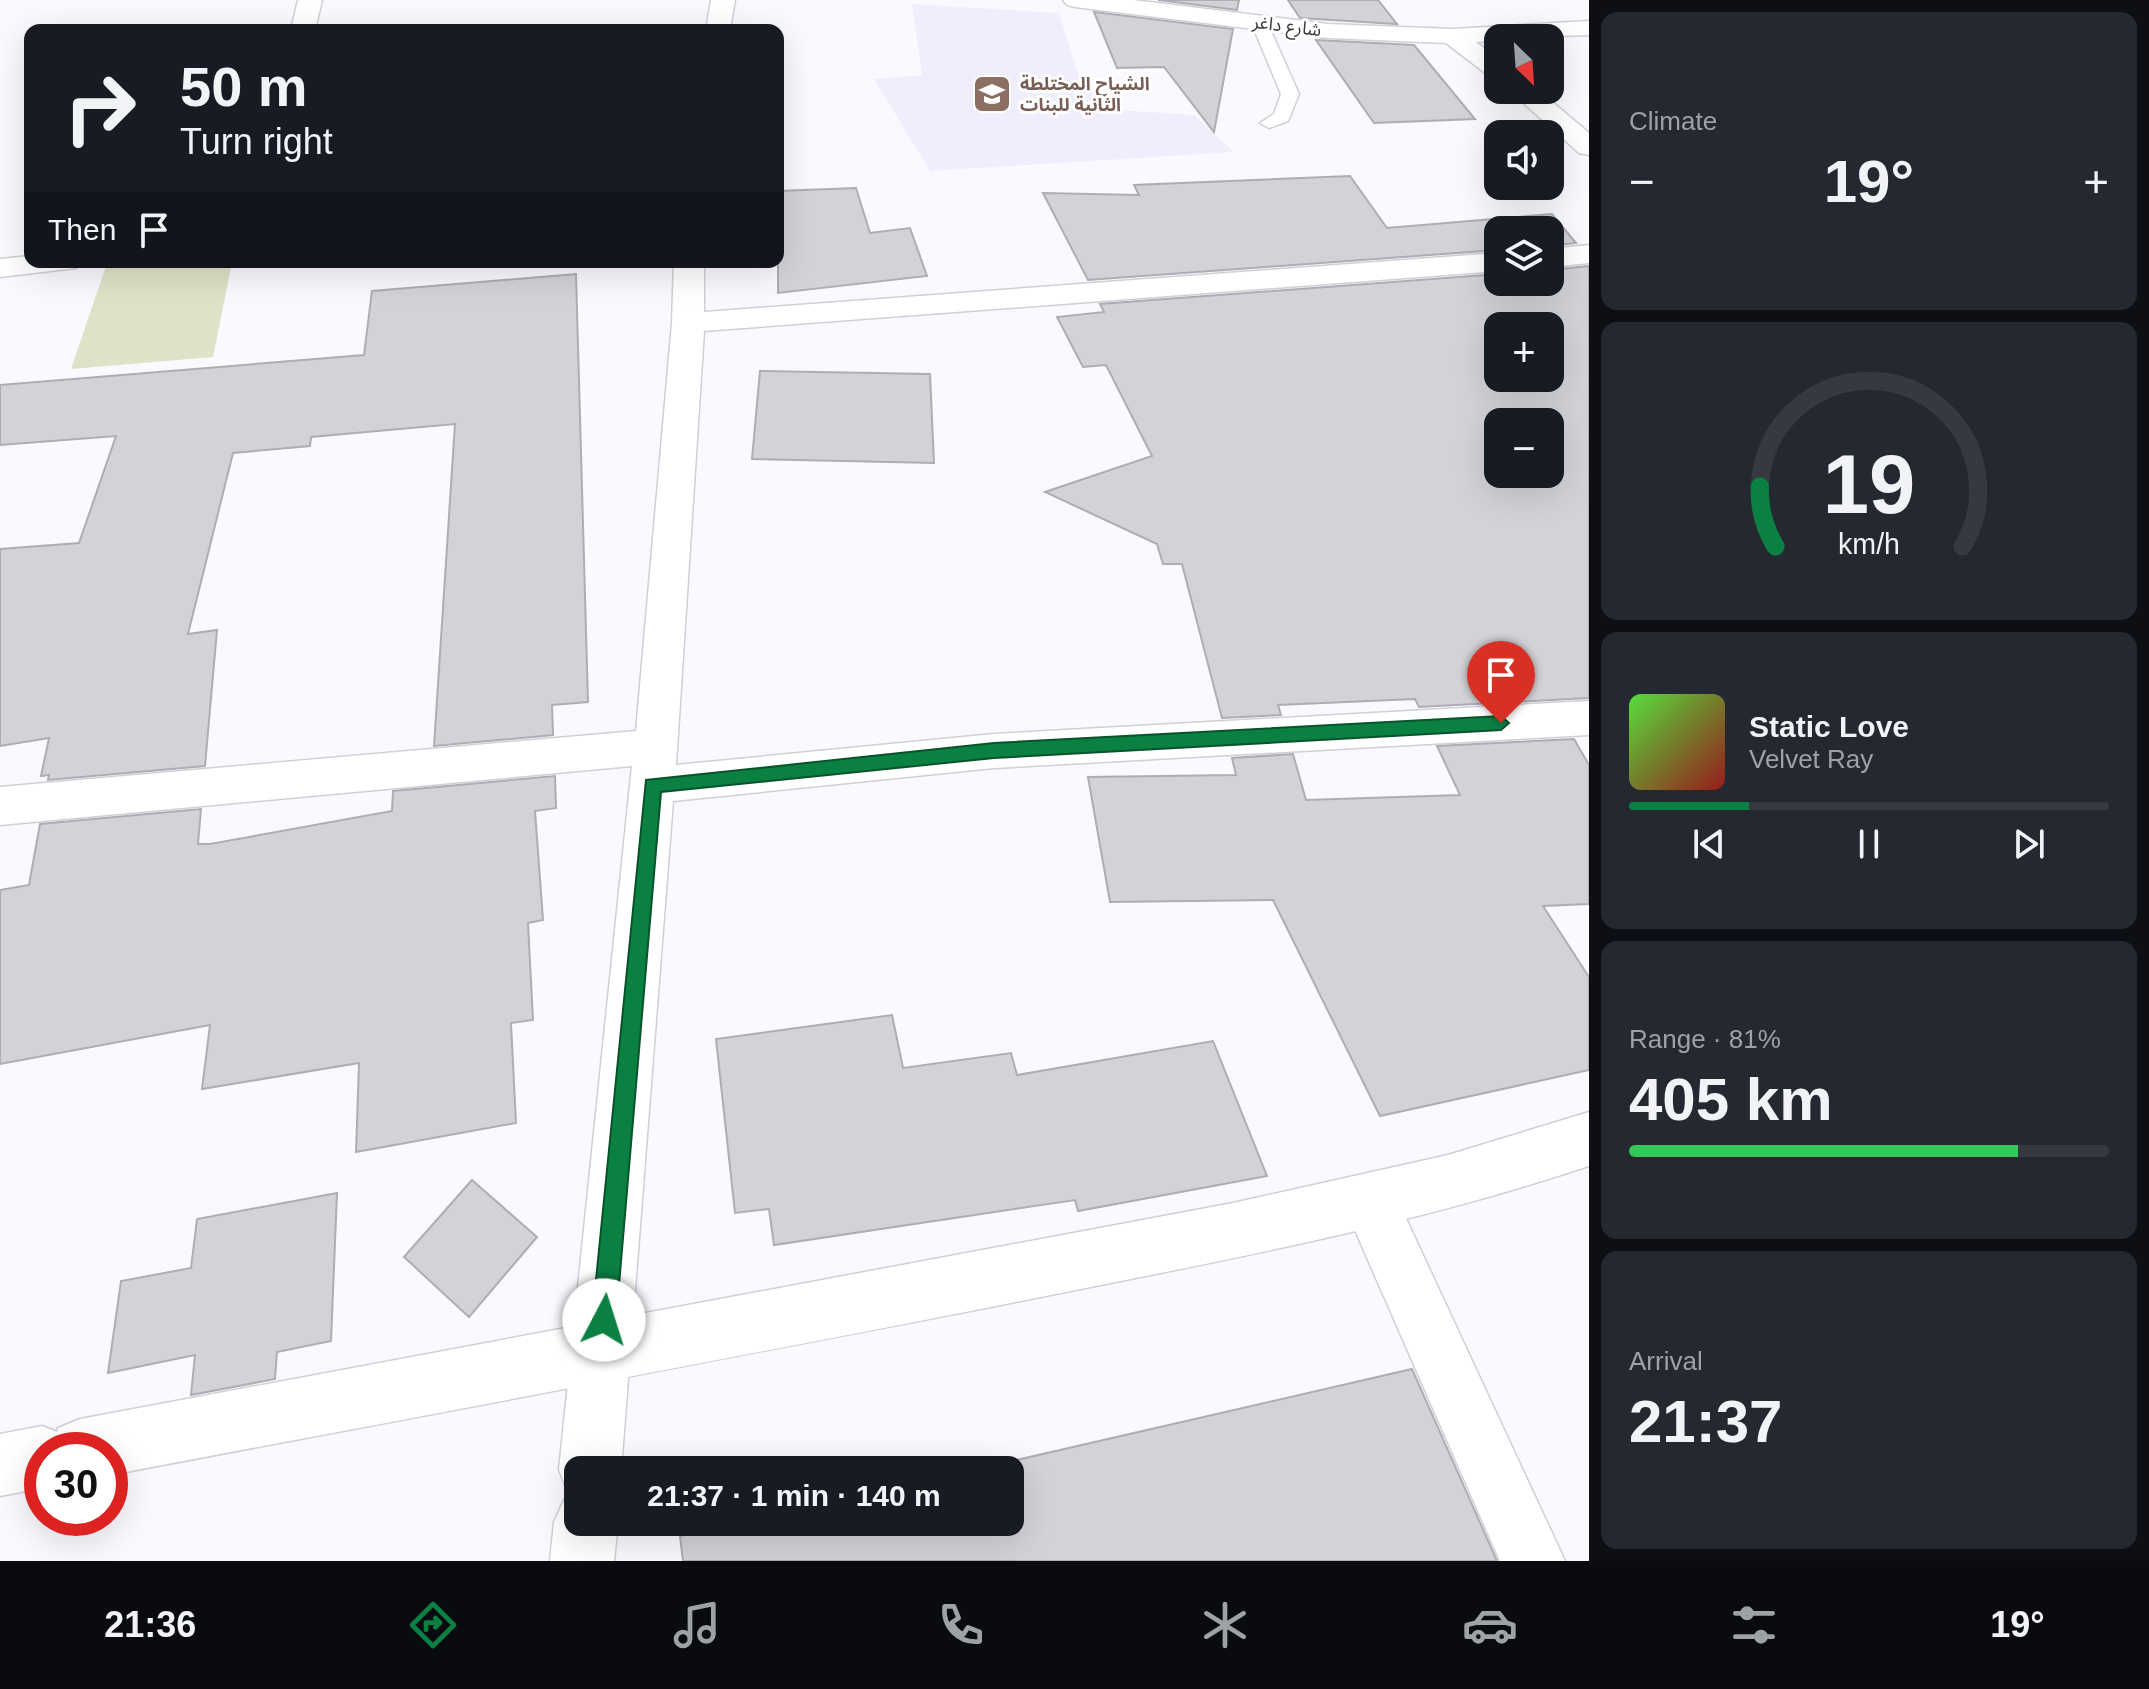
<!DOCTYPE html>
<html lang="en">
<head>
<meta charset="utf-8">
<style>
  body { margin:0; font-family:Helvetica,"Noto Sans Arabic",sans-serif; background:#242831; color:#f1f3f6; height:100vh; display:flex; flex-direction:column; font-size:30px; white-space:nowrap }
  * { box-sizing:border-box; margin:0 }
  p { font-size:26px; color:#9ea1a6 }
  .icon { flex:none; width:44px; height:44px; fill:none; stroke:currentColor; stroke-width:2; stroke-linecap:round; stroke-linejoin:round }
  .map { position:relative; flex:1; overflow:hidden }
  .sheet { display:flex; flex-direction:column; gap:12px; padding:12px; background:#0d0f14; width:560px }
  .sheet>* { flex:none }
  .banner { position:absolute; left:24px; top:24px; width:760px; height:244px; border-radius:16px; box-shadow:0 8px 32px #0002; background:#171b24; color:#f1f3f6; overflow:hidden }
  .needle { width:52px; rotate:155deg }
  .controls { position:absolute; left:1484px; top:24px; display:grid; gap:16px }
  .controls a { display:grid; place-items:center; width:80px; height:80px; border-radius:16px; background:#171b24; box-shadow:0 8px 32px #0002; font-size:40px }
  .speed { position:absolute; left:24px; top:1432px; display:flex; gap:16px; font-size:40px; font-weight:700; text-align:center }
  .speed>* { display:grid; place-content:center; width:104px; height:104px; border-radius:50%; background:#171b24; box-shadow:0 8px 32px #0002; line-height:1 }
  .speed .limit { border:12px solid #d22; background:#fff; color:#111 }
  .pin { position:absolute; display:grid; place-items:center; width:68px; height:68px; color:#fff; margin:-82px -34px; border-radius:50% 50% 50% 0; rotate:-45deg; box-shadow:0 0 8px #0007 }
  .pin .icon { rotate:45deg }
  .me { position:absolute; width:88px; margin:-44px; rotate:5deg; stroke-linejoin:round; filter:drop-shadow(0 0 6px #0008) }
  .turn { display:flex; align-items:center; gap:28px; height:168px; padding:0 24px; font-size:36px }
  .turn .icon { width:104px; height:104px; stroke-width:2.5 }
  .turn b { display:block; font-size:56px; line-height:68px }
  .then { display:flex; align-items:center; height:76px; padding:0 24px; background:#0003; gap:16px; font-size:30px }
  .big { font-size:60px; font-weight:700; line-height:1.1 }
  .sheet .tile { flex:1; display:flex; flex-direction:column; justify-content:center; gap:12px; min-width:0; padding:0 28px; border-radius:16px; background:#242831 }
  .sheet .dial { align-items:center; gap:0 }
  .dial svg { height:208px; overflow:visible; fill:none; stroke:#363941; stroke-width:7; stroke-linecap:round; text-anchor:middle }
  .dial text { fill:#f1f3f6; stroke:none }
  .song { display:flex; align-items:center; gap:24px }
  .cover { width:96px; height:96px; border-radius:12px; background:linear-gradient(135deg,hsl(110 70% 55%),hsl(0 70% 35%)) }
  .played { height:8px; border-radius:4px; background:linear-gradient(90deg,#0b8043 25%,#363941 25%) }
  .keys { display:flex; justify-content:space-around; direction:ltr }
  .heat { display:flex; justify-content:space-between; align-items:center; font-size:44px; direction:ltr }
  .charge { height:12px; border-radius:6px; background:linear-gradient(90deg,#34c759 81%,#363941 0) }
  .trip { position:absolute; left:564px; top:1456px; width:460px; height:80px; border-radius:16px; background:#171b24; box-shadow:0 8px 32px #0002; font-weight:700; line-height:80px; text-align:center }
  .tab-bar { display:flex; height:128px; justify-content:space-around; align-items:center; background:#090b0e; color:#9ea1a6 }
  .tab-bar .icon { width:56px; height:56px }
  .tab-bar .on { color:#0b8043 }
  .tab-bar b { font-size:36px; color:#f1f3f6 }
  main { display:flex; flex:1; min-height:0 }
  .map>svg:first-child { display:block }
</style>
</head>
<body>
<main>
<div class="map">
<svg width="1589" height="1561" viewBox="0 0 1589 1561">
  <rect width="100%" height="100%" fill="#fbf9ff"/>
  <!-- education -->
  <polygon fill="#f0eefc" points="912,4 1059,13 1077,72 1118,110 1194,115 1234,152 930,171 874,79 922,75"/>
  <!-- green -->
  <polygon fill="#dfe2c7" points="158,262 232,262 213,357 71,369 106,266"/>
  <!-- building -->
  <g fill="#d2d2d8" stroke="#adadb3" stroke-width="2" fill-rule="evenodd">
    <polygon points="1158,0 1239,0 1237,10"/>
    <polygon points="1288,0 1378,0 1397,24 1300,18"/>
    <polygon points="1094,12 1233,29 1214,132 1164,67 1117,68"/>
    <polygon points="1316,40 1414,45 1475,119 1374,123"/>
    <polygon points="1350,176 1387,228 1552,214 1576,243 1550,246 1550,230 1498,230 1498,250 1088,280 1043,193 1139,195 1134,185"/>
    <polygon points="856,188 870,233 910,228 927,276 778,293 778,191"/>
    <path d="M1589,266V698L1419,707L1415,699L1278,705L1281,715L1222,718L1182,564H1163L1157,544L1045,492L1152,456L1106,365L1083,367L1057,317L1104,312L1100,304L1498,274V282H1550V270ZM1498,326H1550V378H1498ZM1498,422H1550V474H1498Z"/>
    <polygon points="576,274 588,702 552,705 553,735 434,746 455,424 311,437 310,446 233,453 188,634 217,630 205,766 48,780 49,775 41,776 49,738 0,746 0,549 79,543 116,436 0,445 0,385 364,355 372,291"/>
    <polygon points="760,371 930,374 934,463 752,459"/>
    <polygon points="1574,739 1589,765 1589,904 1543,906 1589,977 1589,1070 1380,1116 1273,900 1110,902 1088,777 1236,775 1232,758 1293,754 1306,800 1460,795 1437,746"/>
    <polygon points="555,776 556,808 535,811 543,920 528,923 533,1020 511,1023 516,1123 356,1152 359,1063 202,1089 210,1025 0,1064 0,890 29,885 40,824 201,809 198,844 210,844 392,811 393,791"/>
    <polygon points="892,1015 903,1068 1011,1053 1017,1075 1213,1041 1267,1176 1078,1211 1075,1200 774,1245 769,1209 735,1213 716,1039"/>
    <polygon points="472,1180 537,1237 469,1317 404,1257"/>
    <polygon points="337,1193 331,1341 277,1352 275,1379 191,1395 195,1355 108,1373 121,1281 191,1268 197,1219"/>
    <polygon points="1412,1369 1497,1561 683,1561 680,1536 752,1522 1010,1522 1010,1470 973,1470"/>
  </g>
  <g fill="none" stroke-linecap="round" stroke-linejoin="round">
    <defs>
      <polygon id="service" points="1259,17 1267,22 1299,94 1288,121 1269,128 1260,123 1274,114 1281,94 1251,22"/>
      <g id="minor">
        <polygon points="298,0 322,0 315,30 291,30"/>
        <polygon points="711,0 735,0 730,30 706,30"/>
        <polygon points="1063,0 1133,0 1328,24 1452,29 1589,21 1589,35 1498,38 1498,41 1476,42 1498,59 1498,79 1489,76 1446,43 1328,38 1075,7 1067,5"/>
        <polygon points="1509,90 1538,90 1589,133 1589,155 1579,153"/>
        <polygon points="1589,245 1589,263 1550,267 1550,249"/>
        <polygon points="1498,253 1498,271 704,331 676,765 994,734 1589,701 1589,735 994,768 673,801 621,1470 578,1470 578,1522 618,1522 614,1561 550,1561 554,1522 564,1500 575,1495 568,1492 559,1470 632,766 0,825 0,787 636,731 672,323 674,262 704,262 704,312"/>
        <polygon points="30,256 30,262 80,262 76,268 0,277 0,259"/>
        <polygon points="1371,1175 1390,1184 1565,1561 1500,1561 1343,1203 1352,1184"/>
      </g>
      <path id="tertiary" d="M1589,1112V1166C1394,1231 1192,1266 991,1307C697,1365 404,1419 110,1475V1450H42V1488L0,1496V1434L42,1426L57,1432L58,1428L80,1419L1233,1203L1448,1155Z"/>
    </defs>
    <!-- service casing -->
    <use href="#service" stroke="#d1cfd5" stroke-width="3"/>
    <!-- minor casing -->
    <use href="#minor" stroke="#d1cfd5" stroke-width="3"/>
    <!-- tertiary casing -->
    <use href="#tertiary" stroke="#d1cfd5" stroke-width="3"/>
    <!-- service -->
    <use href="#service" fill="#fff" fill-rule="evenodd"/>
    <!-- minor -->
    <use href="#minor" fill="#fff" fill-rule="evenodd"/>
    <!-- tertiary -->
    <use href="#tertiary" fill="#fff" fill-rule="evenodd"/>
  </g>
  <!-- route -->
  <polygon fill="#0b8043" stroke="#07532c" stroke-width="2" points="1501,716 1509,723 1501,730 994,758 661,792 616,1320 612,1329 604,1332 595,1329 592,1320 646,780 994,743"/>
  <!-- icons -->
  <defs>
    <symbol id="school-square" viewBox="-11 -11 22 22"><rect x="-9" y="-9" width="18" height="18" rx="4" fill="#8d6e63" stroke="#fff"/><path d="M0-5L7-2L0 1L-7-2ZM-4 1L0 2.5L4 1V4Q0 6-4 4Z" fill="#fff"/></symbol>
  </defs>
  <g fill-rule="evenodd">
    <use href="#school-square" x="970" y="72" width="44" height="44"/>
  </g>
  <g text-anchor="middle" stroke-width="6" stroke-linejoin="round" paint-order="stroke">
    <!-- far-street labels -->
    <g font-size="18" fill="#38373a" stroke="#fff">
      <text transform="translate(1287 26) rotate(7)" y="6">شارع داغر</text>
    </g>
    <!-- far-education labels -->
    <g font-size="18" font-weight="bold" fill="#785e54" stroke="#fff" text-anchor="start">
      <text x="1020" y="90">الشياح المختلطة<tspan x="1020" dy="21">الثانية للبنات</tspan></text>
    </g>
  </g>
</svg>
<div class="controls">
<a><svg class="needle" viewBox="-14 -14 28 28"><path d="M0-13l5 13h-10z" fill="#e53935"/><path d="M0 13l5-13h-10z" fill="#9ea1a6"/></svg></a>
<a><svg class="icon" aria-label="sound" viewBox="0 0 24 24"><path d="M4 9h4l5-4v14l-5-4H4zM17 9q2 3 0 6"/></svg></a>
<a><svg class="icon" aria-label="layers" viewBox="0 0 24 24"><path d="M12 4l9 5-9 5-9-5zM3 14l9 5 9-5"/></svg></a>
<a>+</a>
<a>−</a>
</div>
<div class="speed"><div class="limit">30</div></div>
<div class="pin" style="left:1501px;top:723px;background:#d93025"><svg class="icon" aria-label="arrive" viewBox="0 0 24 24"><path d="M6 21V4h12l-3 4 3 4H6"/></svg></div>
<svg class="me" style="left:604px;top:1320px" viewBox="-20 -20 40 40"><circle r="19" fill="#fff"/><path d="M0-13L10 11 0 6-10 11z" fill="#0b8043"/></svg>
<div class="trip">21:37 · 1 min · 140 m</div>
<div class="banner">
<div class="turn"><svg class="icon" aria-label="right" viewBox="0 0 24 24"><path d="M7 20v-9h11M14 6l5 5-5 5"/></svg><div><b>50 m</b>Turn right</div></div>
<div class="then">Then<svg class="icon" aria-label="arrive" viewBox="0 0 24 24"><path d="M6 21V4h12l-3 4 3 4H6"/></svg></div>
</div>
</div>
<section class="sheet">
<div class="tile"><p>Climate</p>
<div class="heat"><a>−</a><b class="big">19°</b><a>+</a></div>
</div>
<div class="tile dial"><svg viewBox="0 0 100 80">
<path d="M14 69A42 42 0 1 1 86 69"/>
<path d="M14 69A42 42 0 0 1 8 46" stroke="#0b8043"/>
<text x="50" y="56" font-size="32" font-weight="700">19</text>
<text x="50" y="72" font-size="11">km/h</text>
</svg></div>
<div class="tile">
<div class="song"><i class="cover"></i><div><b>Static Love</b><p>Velvet Ray</p></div></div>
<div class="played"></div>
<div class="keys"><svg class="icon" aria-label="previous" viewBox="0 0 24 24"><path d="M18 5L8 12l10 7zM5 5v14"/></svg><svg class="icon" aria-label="pause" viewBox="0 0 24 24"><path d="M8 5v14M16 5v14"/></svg><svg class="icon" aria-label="next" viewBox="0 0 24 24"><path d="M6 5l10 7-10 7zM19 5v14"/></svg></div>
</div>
<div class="tile"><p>Range · 81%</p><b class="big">405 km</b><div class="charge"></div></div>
<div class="tile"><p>Arrival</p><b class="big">21:37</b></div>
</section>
</main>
<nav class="tab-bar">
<b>21:36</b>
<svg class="icon on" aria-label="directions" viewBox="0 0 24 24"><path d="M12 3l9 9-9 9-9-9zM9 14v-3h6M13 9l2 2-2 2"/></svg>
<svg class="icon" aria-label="music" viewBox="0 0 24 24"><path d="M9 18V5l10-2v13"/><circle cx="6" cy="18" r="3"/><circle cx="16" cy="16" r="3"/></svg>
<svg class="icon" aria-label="phone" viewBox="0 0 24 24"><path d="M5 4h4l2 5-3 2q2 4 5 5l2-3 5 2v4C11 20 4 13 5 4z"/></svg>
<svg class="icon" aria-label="climate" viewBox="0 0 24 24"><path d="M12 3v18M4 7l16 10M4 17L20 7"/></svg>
<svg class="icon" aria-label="car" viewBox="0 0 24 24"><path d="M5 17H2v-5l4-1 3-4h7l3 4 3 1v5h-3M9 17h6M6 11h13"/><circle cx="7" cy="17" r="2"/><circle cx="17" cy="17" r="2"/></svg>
<svg class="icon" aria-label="filters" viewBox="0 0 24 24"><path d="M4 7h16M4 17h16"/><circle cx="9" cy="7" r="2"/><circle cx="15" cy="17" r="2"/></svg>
<b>19°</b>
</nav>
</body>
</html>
